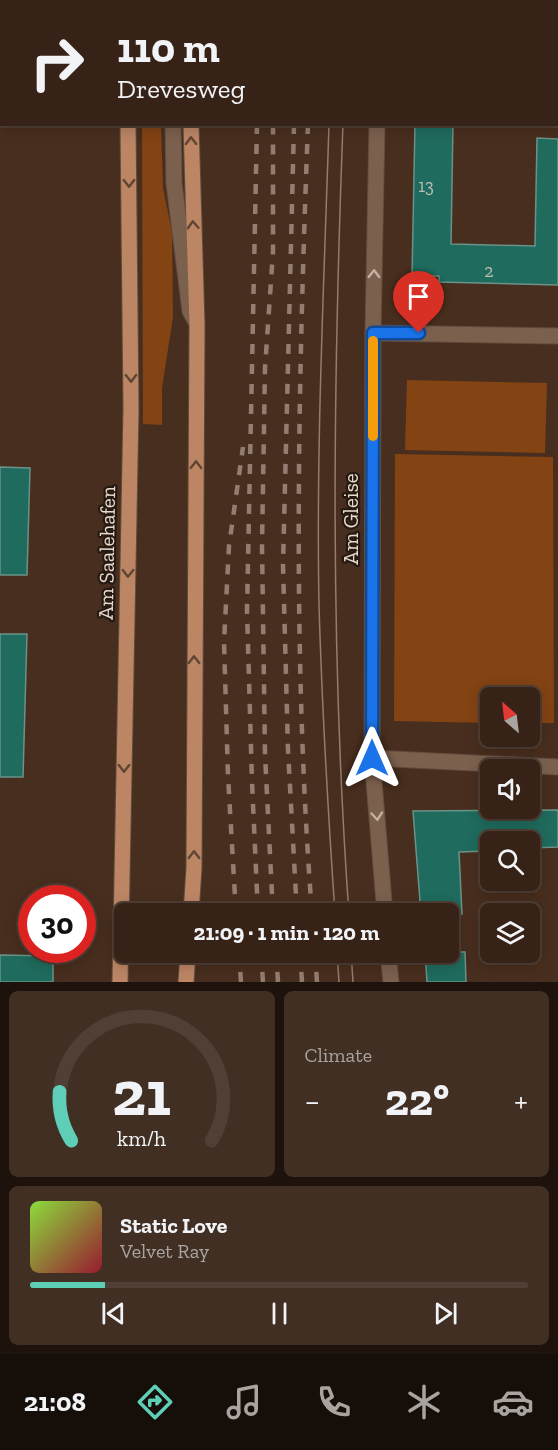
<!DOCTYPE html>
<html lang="en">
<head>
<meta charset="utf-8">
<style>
  body { margin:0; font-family:"Zilla Slab",serif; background:#412f23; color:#f1f3f6; height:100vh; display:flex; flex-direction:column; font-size:22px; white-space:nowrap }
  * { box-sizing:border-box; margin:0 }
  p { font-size:20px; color:#aaa4a1 }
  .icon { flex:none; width:33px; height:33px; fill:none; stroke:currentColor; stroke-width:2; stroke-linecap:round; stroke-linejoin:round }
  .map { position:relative; height:982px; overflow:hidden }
  .sheet { display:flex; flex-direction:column; gap:9px; padding:9px; background:#1e130c; flex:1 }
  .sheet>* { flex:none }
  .hud { position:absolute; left:0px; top:0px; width:558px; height:126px; box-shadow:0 3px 15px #0003,0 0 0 2px #503f35; background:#362216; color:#f1f3f6; overflow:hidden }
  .needle { width:39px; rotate:332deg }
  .buttons { position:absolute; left:480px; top:687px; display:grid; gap:12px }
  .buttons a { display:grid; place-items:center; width:60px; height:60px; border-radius:9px; background:#362216; box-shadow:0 3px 15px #0003,0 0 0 2px #503f35; font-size:30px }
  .speed { position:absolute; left:18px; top:885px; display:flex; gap:12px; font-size:30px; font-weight:700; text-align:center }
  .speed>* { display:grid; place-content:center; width:78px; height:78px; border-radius:50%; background:#362216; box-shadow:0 3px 15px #0003,0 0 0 2px #503f35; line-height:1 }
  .speed .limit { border:9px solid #d22; background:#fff; color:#111 }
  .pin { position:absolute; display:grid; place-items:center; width:51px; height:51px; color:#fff; margin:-62px -26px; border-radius:50% 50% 50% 0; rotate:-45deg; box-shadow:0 0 6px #0007 }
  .pin .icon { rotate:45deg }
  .me { position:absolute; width:66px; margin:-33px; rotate:0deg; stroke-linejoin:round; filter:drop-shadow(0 0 4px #0008) }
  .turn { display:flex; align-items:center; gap:21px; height:126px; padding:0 18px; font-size:27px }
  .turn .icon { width:78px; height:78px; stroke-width:2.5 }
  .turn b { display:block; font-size:42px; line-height:51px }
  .big { font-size:45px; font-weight:700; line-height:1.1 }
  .sheet .tile { flex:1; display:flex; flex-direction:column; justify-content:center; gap:9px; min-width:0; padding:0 21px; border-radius:9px; background:#412f23 }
  .sheet .dial { align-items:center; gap:0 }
  .dial svg { height:156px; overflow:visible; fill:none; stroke:#503f35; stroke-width:7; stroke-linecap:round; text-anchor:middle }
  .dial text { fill:#f1f3f6; stroke:none }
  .song { display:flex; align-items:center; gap:18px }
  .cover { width:72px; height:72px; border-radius:9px; background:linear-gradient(135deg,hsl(90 70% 55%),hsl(350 70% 35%)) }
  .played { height:6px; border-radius:3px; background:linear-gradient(90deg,#5eceb7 15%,#503f35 15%) }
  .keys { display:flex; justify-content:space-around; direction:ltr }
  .heat { display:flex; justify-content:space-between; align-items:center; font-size:33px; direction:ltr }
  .sheet .tiles { flex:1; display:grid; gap:9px; grid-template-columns:1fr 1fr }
  .tile:last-child { grid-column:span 2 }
  .trip { position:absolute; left:114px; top:903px; width:345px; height:60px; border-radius:9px; background:#362216; box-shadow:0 3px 15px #0003,0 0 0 2px #503f35; font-weight:700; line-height:60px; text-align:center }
  .dock { display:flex; height:96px; justify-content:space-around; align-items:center; background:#160e09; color:#aaa4a1 }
  .dock .icon { width:42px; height:42px }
  .dock .selected { color:#5eceb7 }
  .dock b { font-size:27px; color:#f1f3f6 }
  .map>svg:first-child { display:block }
</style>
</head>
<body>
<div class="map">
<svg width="558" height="982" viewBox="0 0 558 982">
  <rect width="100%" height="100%" fill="#482e1e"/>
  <!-- green -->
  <g fill="#834313">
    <polygon points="142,125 161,125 163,188 172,232 173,317 162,388 162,425 143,424"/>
    <polygon points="407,380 547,383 545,453 405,450"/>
    <polygon points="395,454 553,457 554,723 530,723 530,698 490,698 490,723 394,721"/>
  </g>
  <!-- building -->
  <g fill="#1f6b5d" stroke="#6b9289" stroke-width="1.5">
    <polygon points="415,124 453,124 451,244 535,246 537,138 558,139 558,285 439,282 439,276 412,276"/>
    <polygon points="0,467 30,468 27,575 0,575"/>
    <polygon points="0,634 27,634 23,777 0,777"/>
    <polygon points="558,810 558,847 530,848 530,842 490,842 490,851 459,852 462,914 421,914 413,811"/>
    <polygon points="425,952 465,952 466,982 427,982"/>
    <polygon points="0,955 53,956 53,982 0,982"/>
  </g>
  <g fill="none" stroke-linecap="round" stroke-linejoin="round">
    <defs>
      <g id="minor">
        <polyline points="168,0 168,2"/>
        <polyline points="380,2 380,0"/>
        <polyline points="173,124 174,183 190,311 195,320"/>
        <polyline points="377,124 373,333 372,758 385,914"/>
        <polyline points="373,333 558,336"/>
        <polyline points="372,758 558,767"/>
        <polyline points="388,952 391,982"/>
      </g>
      <g id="major">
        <polyline points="121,0 121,2"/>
        <polyline points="189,0 189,2"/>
        <polyline points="191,124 197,325 194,868 191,914"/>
        <polyline points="120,982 131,409 128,124"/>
        <polyline points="186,982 188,952"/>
      </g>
    </defs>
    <!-- minor casing -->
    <use href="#minor" stroke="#624d3e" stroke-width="17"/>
    <!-- major casing -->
    <use href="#major" stroke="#624d3e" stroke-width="17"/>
    <!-- minor -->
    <use href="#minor" stroke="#7c604e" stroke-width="15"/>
    <!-- major -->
    <use href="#major" stroke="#bc8665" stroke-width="15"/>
    <!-- tram -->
    <g stroke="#937d70" stroke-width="1.5">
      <polyline points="334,2 334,0"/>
      <polyline points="348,2 348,0"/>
      <path d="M329,124C324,285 316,445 319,605C322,708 328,811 335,914"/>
      <path d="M343,124C333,389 330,650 349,914"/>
      <polyline points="337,952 339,982"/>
      <polyline points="351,952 353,982"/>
    </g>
    <!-- rail -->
    <g stroke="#937d70" stroke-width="4.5" stroke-dasharray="10 10" stroke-linecap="butt">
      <polyline points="262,2 262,0"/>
      <polyline points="278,2 278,0"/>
      <polyline points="298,2 298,0"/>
      <polyline points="312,2 312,0"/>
      <polyline points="257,124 247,610 252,782 258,914"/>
      <polyline points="294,124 283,565 288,750 297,914"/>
      <path d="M308,124C298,388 292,651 312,914"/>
      <polyline points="236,914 228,776 224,642 229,546 243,447"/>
      <polyline points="273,914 265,755 262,545 265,368 273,252 273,124"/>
      <polyline points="239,952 241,982"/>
      <polyline points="261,952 263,982"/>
      <polyline points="276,952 278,982"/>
      <polyline points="300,952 302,982"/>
      <polyline points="315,952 317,982"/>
    </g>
  </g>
  <!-- one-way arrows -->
  <defs><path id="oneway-chevron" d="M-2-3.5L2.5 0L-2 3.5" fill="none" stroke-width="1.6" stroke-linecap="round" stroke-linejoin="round" transform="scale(1.5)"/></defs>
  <g stroke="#614533">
    <use href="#oneway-chevron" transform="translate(191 141) rotate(-91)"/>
    <use href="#oneway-chevron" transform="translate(129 183) rotate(89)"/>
    <use href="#oneway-chevron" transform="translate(193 225) rotate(-93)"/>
    <use href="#oneway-chevron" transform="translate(131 378) rotate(89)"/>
    <use href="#oneway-chevron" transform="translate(196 465) rotate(-89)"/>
    <use href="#oneway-chevron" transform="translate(128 573) rotate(91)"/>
    <use href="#oneway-chevron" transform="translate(194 660) rotate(-90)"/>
    <use href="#oneway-chevron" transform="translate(124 768) rotate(91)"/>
    <use href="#oneway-chevron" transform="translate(194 855) rotate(-90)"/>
  </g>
  <g stroke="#c4afa2">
    <use href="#oneway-chevron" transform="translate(374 274) rotate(-89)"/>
    <use href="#oneway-chevron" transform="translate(377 816) rotate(85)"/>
  </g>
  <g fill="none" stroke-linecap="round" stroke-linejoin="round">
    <defs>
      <polyline id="route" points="372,758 373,333 419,333"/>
    </defs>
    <!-- route casing -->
    <use href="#route" stroke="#114b97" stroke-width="15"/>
    <!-- route -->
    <use href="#route" stroke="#1a73e8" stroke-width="10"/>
    <!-- slow -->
    <polyline stroke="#f59e0b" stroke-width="10" points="373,436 373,341"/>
  </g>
  <g text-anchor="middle" stroke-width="4.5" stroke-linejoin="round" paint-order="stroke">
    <!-- number labels -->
    <g font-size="18" fill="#b7beb2">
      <text x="426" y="192">13</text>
      <text x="489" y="277">2</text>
    </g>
    <!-- street labels -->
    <g font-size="21" fill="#ead9cf" stroke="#251a12">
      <text transform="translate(351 519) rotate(-90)" y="7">Am Gleise</text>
      <text transform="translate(107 553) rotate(-89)" y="7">Am Saalehafen</text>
    </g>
  </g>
</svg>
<div class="buttons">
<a><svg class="needle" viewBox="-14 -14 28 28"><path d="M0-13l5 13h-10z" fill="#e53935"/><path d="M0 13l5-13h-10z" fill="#aaa4a1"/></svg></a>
<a><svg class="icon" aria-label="sound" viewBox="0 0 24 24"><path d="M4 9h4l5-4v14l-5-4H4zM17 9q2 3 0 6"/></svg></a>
<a><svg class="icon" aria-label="search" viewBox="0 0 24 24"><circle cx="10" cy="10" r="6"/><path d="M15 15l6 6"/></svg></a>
<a><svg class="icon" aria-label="layers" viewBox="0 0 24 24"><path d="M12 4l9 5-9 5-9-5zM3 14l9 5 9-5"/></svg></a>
</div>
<div class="speed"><div class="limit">30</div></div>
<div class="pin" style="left:419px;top:333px;background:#d93025"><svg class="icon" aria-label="arrive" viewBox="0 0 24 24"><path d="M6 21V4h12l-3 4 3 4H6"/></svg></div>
<svg class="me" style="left:372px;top:758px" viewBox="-20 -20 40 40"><path d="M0-17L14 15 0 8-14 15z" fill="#1a73e8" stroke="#fff" stroke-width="4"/></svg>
<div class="trip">21:09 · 1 min · 120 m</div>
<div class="hud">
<div class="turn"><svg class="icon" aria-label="right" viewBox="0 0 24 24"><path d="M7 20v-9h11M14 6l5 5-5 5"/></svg><div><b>110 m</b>Drevesweg</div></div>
</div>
</div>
<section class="sheet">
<div class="tiles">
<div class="tile dial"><svg viewBox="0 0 100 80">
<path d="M14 69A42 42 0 1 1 86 69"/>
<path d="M14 69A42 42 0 0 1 8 44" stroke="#5eceb7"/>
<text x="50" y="56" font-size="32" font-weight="700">21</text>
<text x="50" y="72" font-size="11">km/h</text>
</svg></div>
<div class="tile"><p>Climate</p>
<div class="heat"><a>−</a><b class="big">22°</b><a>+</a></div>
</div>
<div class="tile">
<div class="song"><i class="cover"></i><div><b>Static Love</b><p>Velvet Ray</p></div></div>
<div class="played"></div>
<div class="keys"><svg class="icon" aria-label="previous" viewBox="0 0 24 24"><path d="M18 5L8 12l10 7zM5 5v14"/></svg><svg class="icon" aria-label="pause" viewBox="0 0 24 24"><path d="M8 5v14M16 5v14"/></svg><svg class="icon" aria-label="next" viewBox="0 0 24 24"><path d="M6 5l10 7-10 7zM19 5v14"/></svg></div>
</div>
</div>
</section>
<nav class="dock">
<b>21:08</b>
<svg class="icon selected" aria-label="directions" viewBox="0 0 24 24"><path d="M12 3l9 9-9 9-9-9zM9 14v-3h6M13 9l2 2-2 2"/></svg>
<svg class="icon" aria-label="music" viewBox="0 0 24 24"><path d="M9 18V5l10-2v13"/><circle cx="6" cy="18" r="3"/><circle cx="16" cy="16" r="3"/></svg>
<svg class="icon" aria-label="phone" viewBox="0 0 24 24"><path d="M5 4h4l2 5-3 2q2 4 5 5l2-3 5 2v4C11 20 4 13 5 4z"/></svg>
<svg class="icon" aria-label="climate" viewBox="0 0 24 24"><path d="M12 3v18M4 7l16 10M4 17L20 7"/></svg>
<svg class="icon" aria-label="car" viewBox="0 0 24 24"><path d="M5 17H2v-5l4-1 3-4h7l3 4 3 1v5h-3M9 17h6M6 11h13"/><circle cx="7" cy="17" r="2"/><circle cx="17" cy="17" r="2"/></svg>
</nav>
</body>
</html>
